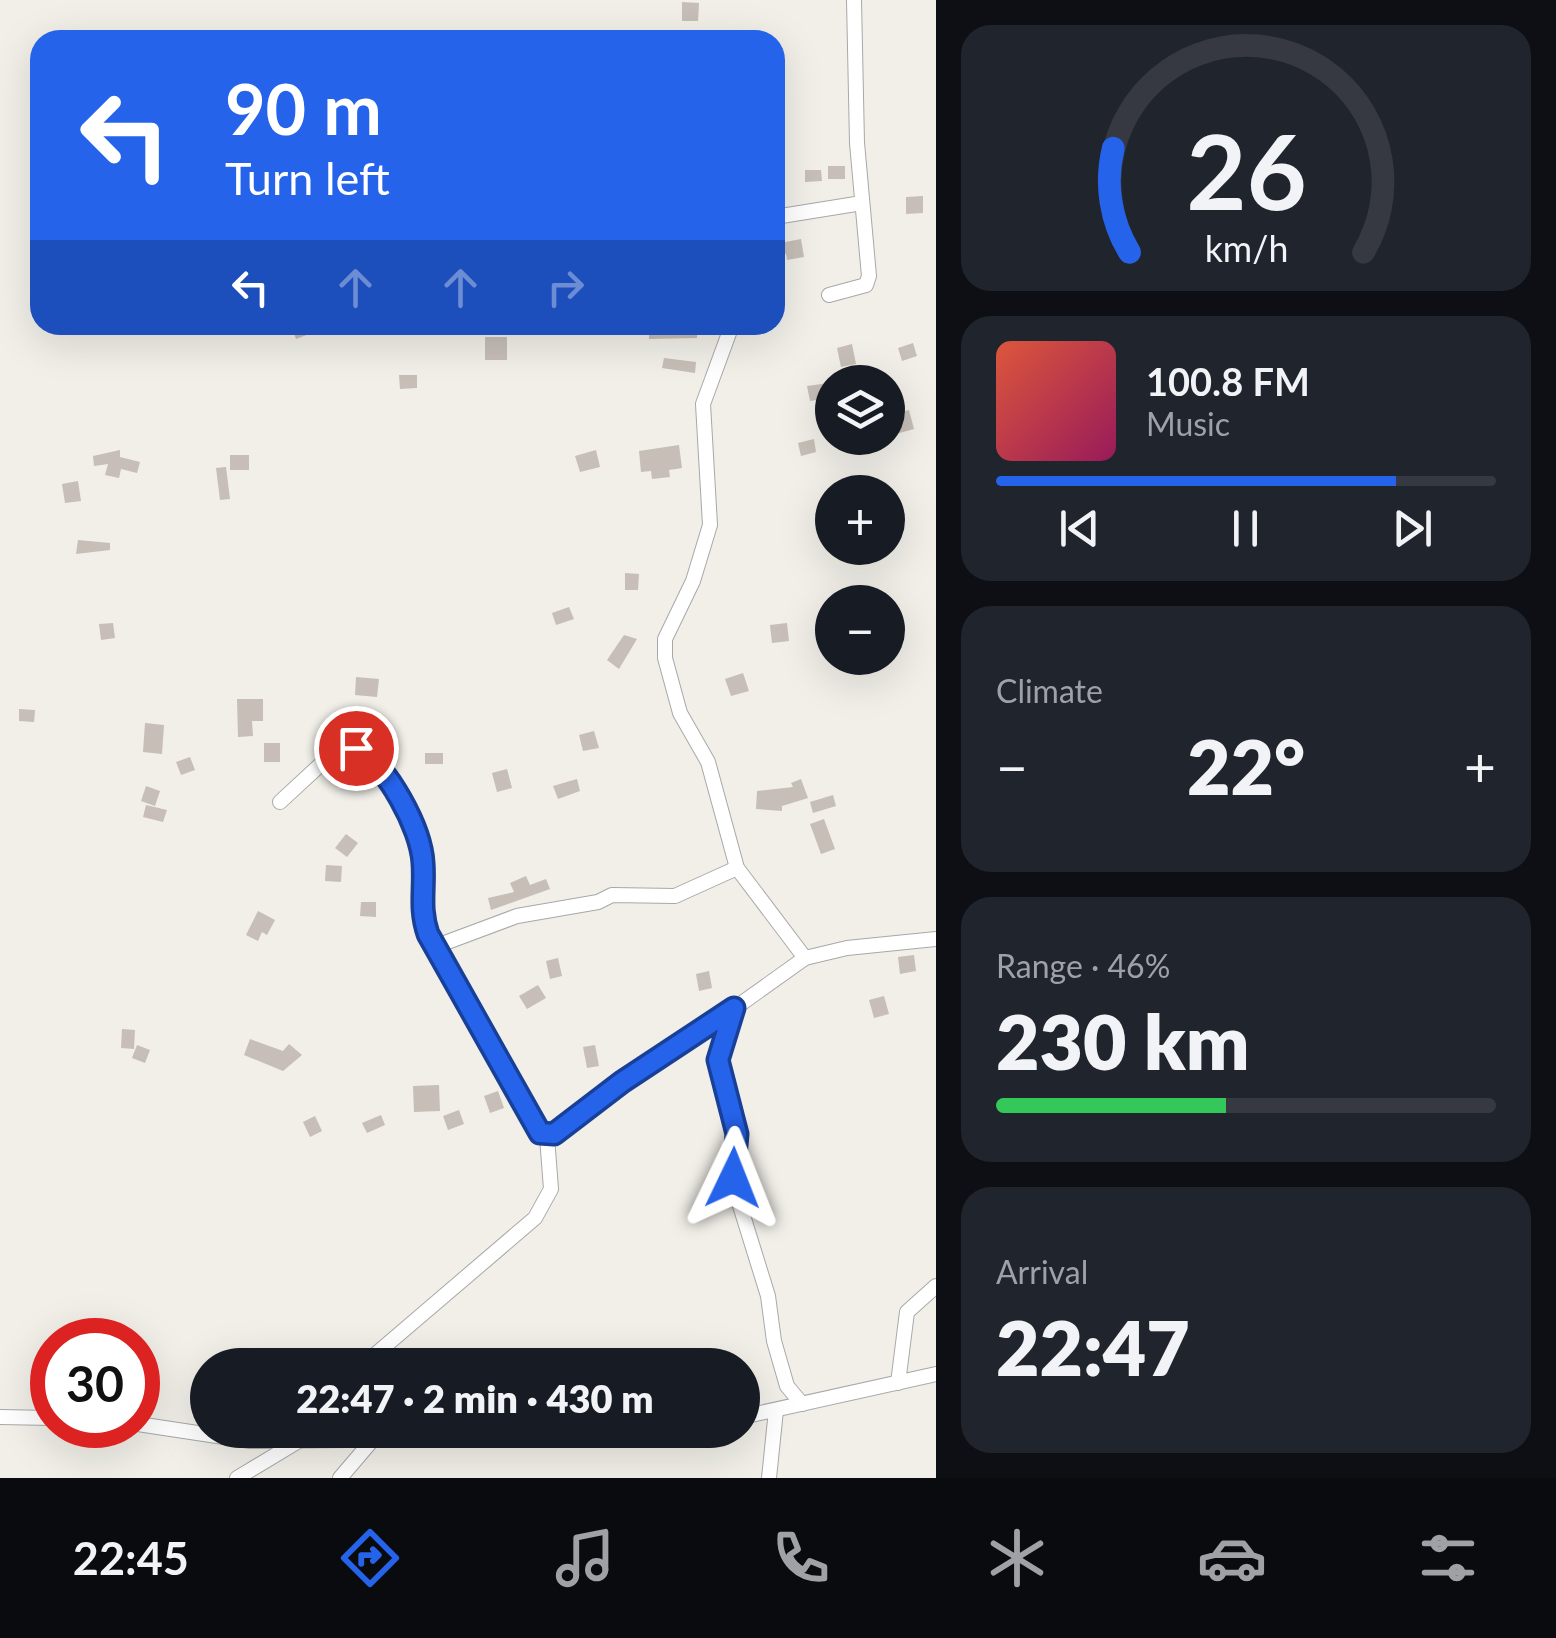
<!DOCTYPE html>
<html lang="en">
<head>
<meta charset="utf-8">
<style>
  body { margin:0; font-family:Lato,sans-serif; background:#20242c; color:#f1f3f6; height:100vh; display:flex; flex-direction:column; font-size:38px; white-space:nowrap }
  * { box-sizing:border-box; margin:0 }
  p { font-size:32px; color:#9ea1a6 }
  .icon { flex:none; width:55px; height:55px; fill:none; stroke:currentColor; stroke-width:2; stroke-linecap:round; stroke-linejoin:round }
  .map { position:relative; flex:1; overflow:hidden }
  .side { display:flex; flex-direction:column; gap:25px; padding:25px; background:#0d0f14; width:620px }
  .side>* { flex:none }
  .guide { position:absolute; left:30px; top:30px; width:755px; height:305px; border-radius:30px; box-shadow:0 10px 40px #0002; background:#2563eb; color:#fff; overflow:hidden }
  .fabs { position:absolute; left:815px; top:365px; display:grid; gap:20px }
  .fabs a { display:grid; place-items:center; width:90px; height:90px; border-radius:50%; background:#171b24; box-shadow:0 10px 40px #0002; font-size:50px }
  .speed { position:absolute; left:30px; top:1318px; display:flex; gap:20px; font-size:50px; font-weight:700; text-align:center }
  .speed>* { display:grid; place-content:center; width:130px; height:130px; border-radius:50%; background:#171b24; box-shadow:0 10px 40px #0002; line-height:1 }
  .speed .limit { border:15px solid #d22; background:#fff; color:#111 }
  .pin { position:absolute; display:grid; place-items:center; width:85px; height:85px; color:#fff; margin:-42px; border:5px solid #fff; border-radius:50%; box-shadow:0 2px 10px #0007 }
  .me { position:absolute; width:110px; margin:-55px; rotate:2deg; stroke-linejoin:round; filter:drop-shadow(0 0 8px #0008) }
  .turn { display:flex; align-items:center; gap:35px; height:210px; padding:0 30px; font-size:45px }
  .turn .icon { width:130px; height:130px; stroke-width:2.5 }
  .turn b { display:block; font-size:70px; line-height:85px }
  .lanes { display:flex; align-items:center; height:95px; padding:0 30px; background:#0003; justify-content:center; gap:50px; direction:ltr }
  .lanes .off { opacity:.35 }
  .big { font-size:75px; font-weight:800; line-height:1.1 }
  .side .card { flex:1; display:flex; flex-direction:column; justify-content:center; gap:15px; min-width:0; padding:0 35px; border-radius:30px; background:#20242c }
  .side .dial { align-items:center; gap:0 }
  .dial svg { height:260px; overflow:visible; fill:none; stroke:#363941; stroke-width:7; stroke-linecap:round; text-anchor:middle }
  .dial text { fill:#f1f3f6; stroke:none }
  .song { display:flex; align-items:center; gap:30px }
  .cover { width:120px; height:120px; border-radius:15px; background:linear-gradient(135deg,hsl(10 70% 55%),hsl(330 70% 35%)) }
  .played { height:10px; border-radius:5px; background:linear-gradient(90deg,#2563eb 80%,#363941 80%) }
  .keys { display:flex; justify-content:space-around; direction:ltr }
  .heat { display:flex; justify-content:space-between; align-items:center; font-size:55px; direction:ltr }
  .charge { height:15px; border-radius:8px; background:linear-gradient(90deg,#34c759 46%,#363941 0) }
  .trip { position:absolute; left:190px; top:1348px; width:570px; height:100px; border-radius:50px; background:#171b24; box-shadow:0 10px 40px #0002; font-weight:800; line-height:100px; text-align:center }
  .dock { display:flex; height:160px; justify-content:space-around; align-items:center; background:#090b0e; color:#9ea1a6 }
  .dock .icon { width:70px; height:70px }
  .dock .current { color:#2563eb }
  .dock b { font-size:45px; color:#f1f3f6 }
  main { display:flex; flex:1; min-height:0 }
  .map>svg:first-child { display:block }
</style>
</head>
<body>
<main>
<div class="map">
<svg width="936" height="1478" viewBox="0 0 936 1478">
  <rect width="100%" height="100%" fill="#f1efe8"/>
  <!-- building -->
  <g fill="#c6beb7">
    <polygon points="682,2 699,3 698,21 682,21"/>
    <rect x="828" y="166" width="17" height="13"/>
    <polygon points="805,170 821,170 822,181 805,182"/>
    <polygon points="923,196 923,213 906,214 906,197"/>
    <polygon points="801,239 804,257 787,260 786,254 776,255 775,244"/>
    <polygon points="291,325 330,325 330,326 296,339"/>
    <polygon points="649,325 697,325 697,338 649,339"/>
    <rect x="485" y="337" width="22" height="23"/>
    <polygon points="913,343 917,356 902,361 898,348"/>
    <polygon points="852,344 856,364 841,367 837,348"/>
    <polygon points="664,358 696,362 695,373 662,368"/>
    <polygon points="399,375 417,375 417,388 400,389"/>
    <polygon points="829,383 831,398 810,401 807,386"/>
    <polygon points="909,410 914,429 896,434 890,415"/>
    <polygon points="814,439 816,452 801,456 798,443"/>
    <polygon points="679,445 682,468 669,470 670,477 652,479 651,471 641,472 639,451"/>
    <polygon points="120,450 120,457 140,462 137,473 121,469 119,478 105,475 108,464 94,466 93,456"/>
    <polygon points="596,450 600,467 580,472 575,456"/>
    <rect x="230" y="455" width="19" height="15"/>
    <polygon points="226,467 230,499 220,500 216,468"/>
    <polygon points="78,481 81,501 65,503 62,484"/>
    <polygon points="78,540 110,543 110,550 76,554"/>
    <polygon points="625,573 639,574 638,590 625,590"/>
    <polygon points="569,607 574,619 556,625 552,613"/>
    <polygon points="113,623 115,638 101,640 99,624"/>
    <polygon points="787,623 789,641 772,643 770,625"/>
    <polygon points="624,635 637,639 619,669 607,660"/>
    <polygon points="743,673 749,691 731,696 725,679"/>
    <polygon points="356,677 379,679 377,697 355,695"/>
    <polygon points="237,699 263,699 263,721 252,721 253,736 238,737"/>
    <polygon points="19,709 35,710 34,722 19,721"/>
    <polygon points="145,723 164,725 162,754 143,752"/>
    <polygon points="594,731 599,748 583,751 579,735"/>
    <rect x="264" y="743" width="16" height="19"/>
    <rect x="425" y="753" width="18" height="11"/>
    <polygon points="190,757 195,770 181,775 176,762"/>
    <polygon points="507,769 512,788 497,792 492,773"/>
    <polygon points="577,779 580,791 558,799 553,786"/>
    <polygon points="801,779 808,798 782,806 782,811 756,809 757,791 793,787 791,783"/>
    <polygon points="146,786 160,791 155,806 141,801"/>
    <polygon points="833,795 836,806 813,813 810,802"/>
    <polygon points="146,805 167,810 163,822 143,817"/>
    <polygon points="824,819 835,849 821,854 810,824"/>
    <polygon points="346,834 358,843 347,857 335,848"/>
    <polygon points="326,865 342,866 341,882 325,881"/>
    <polygon points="526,876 530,885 546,879 550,889 491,910 488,898 514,892 510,883"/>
    <polygon points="361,902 376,902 376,917 360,916"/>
    <polygon points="258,911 275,920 267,935 262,932 258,941 246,935"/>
    <polygon points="914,955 916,971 900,974 898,957"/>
    <polygon points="558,958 562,976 550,979 546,961"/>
    <polygon points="709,971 712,988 699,991 696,974"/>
    <polygon points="538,985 546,998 527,1009 519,996"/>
    <polygon points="884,996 889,1014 874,1018 869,1000"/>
    <polygon points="122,1029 135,1030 134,1049 121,1048"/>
    <polygon points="250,1039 283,1051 289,1044 302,1055 283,1071 244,1055"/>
    <polygon points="137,1045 150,1050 145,1063 132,1058"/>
    <polygon points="595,1045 599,1066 587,1068 583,1047"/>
    <polygon points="439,1085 440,1111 414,1112 413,1086"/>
    <polygon points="498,1091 504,1108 490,1113 484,1096"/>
    <polygon points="459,1110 464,1124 448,1130 443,1116"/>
    <polygon points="381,1115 385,1125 367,1133 362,1123"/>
    <polygon points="315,1116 322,1131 310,1137 303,1122"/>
  </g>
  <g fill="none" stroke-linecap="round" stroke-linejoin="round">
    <defs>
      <g id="street">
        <polyline points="775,217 862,203"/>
        <polyline points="829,295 866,285 869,276 857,143 854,0"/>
        <polyline points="732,325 703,404 710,525 693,581 665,639 665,658 680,713 708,762 737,868 805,958"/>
        <polyline points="280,802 333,753 357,748 376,764 415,833 424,867 421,915 434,947 543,1136 554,1134 622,1082 735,1008"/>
        <polyline points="434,947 517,916 598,902 612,895 675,896 737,868"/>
        <polyline points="363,1365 535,1218 551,1189 547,1137"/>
        <polyline points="898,1383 907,1312 936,1286"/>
        <polyline points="802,1404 787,1386 774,1341 768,1296 737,1196 733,1178 737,1135 718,1075 722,1041 735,1008 805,958 847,948 936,939"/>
        <polyline points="0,1417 52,1418"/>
        <polyline points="742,1417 936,1374"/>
        <polyline points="138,1424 250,1441 347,1440 430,1430"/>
        <polyline points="237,1478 297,1442"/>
        <polyline points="340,1478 375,1437"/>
        <polyline points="769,1478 776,1410"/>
      </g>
    </defs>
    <!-- street casing -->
    <use href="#street" stroke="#a8a8a8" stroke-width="16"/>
    <!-- street -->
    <use href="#street" stroke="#fff" stroke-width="14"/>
  </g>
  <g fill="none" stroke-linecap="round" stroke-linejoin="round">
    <defs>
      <path id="route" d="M356,748C387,765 421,828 423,863C425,889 419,908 428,934L540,1133L554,1134L622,1082L734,1008L718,1060L737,1134L733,1178"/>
    </defs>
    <!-- route casing -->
    <use href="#route" stroke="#184099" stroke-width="25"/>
    <!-- route -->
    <use href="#route" stroke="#2563eb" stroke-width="18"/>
  </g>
</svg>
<div class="fabs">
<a><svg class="icon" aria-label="layers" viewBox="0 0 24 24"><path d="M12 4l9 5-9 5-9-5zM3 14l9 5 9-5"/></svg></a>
<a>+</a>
<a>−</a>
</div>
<div class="speed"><div class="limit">30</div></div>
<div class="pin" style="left:356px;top:748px;background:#d93025"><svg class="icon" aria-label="arrive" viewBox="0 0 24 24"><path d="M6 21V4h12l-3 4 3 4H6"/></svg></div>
<svg class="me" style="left:733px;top:1178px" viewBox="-20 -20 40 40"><path d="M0-17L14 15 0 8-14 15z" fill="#2563eb" stroke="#fff" stroke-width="4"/></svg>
<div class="trip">22:47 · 2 min · 430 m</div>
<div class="guide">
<div class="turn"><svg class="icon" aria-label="left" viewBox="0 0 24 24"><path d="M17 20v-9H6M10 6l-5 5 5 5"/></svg><div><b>90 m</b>Turn left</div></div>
<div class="lanes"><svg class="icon" aria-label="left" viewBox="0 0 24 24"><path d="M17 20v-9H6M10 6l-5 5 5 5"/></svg><svg class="icon off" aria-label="ahead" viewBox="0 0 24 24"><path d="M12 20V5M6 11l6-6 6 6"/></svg><svg class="icon off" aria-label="ahead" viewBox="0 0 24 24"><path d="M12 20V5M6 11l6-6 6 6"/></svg><svg class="icon off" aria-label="right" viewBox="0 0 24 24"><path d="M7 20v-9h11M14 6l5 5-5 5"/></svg></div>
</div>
</div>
<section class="side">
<div class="card dial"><svg viewBox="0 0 100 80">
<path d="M14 69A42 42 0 1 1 86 69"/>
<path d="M14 69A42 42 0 0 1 9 37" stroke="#2563eb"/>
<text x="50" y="56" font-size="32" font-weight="700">26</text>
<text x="50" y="72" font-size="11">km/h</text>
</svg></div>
<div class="card">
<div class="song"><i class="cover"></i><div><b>100.8 FM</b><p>Music</p></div></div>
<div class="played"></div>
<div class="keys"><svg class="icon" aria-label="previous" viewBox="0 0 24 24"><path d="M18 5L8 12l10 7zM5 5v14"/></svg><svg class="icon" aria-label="pause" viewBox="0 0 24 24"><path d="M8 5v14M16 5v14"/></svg><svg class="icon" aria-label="next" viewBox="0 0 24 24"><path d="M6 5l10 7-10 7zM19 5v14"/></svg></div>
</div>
<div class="card"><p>Climate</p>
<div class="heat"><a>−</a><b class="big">22°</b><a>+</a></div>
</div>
<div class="card"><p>Range · 46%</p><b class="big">230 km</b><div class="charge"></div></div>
<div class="card"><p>Arrival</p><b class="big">22:47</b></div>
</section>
</main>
<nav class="dock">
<b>22:45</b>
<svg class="icon current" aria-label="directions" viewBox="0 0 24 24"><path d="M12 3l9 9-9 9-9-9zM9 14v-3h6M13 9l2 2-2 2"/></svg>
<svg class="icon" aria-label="music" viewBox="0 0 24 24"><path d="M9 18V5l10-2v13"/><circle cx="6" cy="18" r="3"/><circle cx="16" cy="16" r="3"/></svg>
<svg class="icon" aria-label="phone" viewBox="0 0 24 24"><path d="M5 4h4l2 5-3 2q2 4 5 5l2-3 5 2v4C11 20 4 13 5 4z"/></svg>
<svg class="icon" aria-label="climate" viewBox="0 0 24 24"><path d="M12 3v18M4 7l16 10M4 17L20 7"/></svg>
<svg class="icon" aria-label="car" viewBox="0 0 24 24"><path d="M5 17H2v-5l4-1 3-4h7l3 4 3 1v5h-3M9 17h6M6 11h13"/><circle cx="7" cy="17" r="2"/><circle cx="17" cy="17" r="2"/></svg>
<svg class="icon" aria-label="filters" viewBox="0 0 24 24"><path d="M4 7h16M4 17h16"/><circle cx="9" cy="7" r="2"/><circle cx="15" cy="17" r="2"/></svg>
</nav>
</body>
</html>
